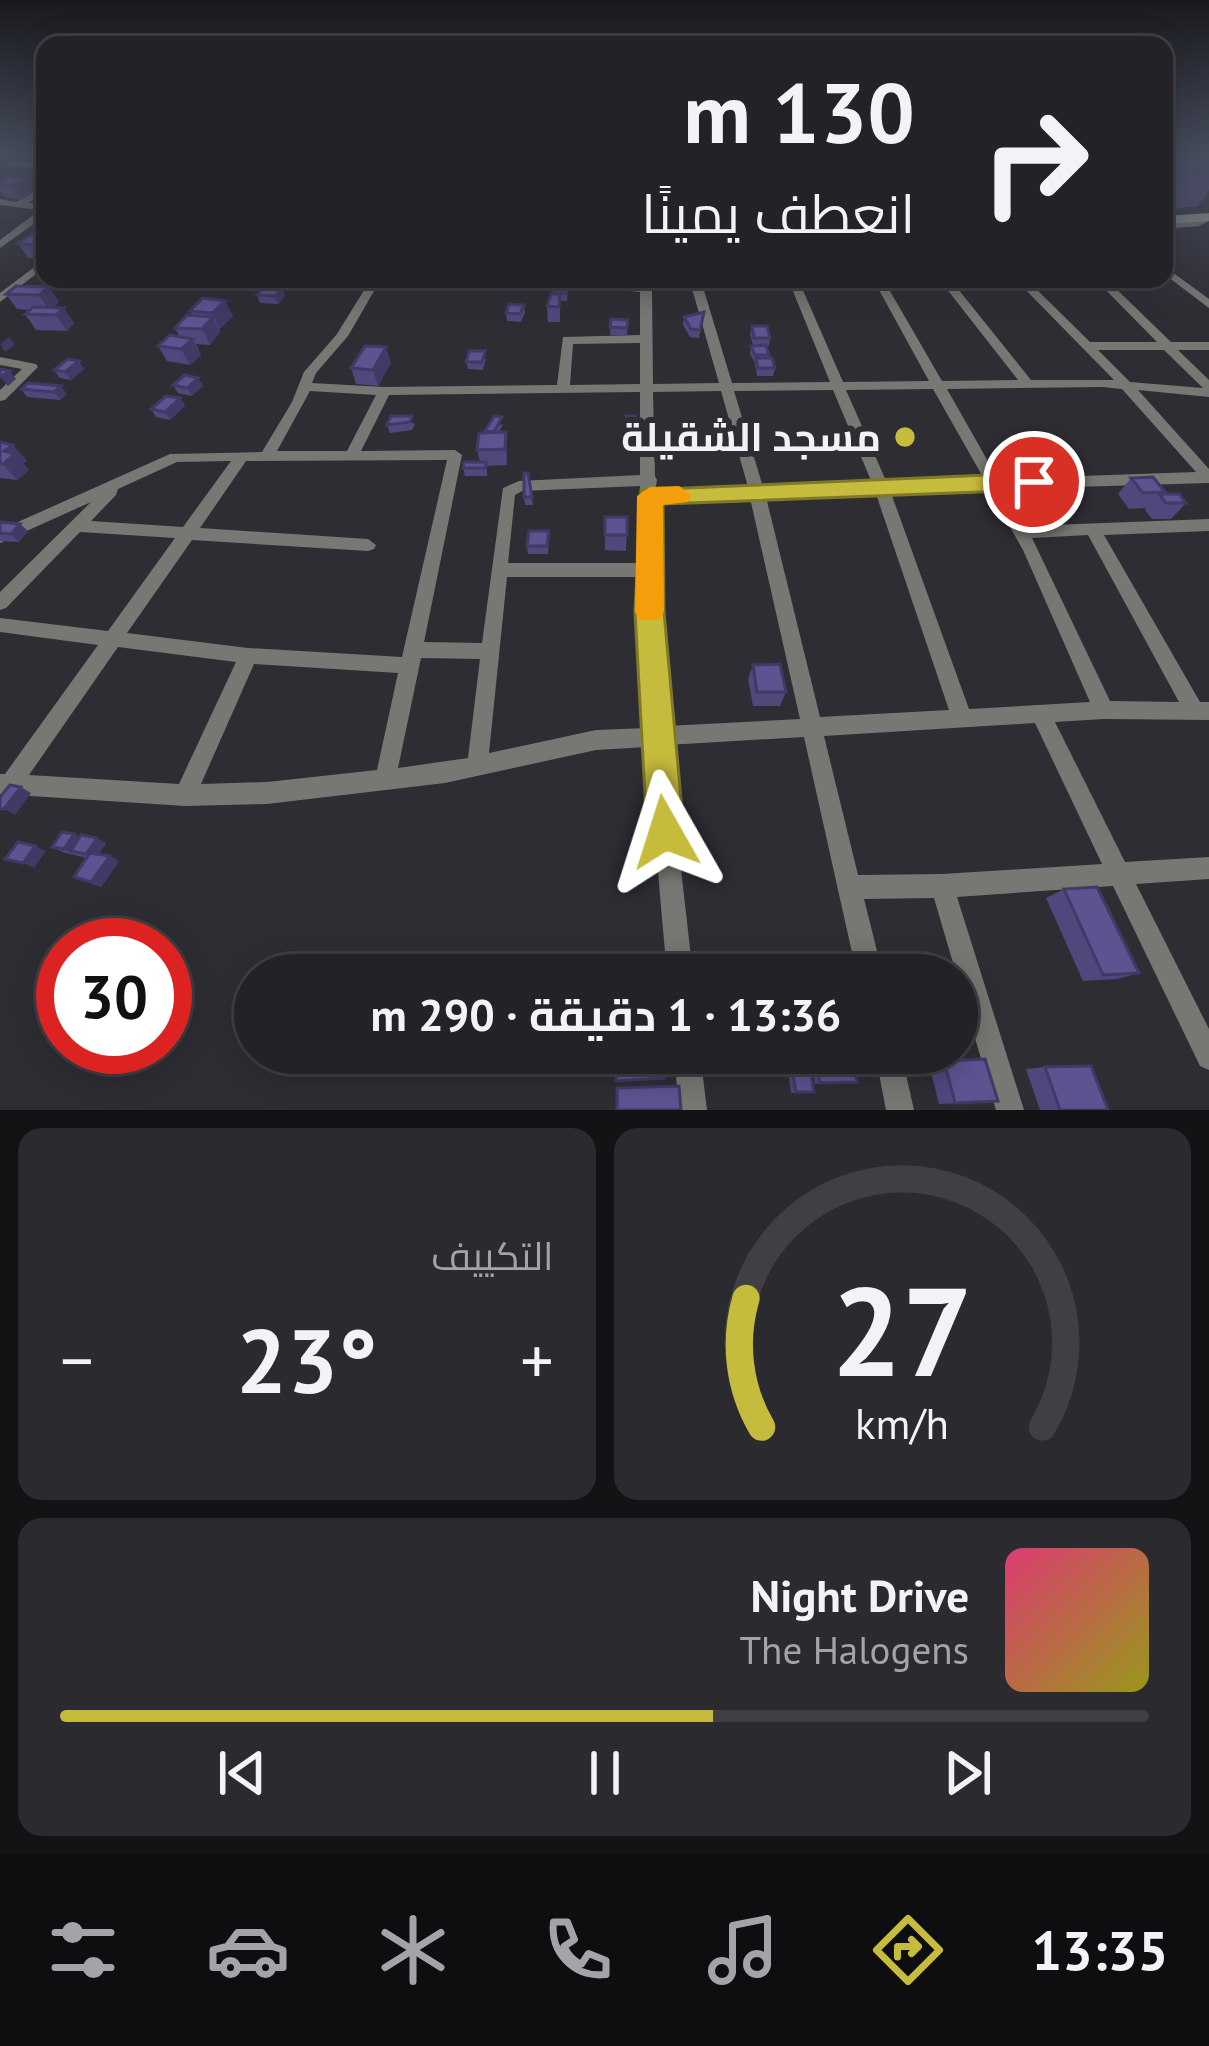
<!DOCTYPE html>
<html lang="ar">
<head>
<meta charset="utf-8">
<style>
  body { margin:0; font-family:"PT Sans",Cairo,sans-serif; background:#2a2a2f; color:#f1f3f6; direction:rtl; height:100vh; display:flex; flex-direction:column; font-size:45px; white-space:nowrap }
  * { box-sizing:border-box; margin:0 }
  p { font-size:39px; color:#a2a4a7 }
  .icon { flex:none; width:66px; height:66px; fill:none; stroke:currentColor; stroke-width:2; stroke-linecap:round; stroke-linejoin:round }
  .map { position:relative; height:1110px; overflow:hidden; direction:ltr }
  .details { display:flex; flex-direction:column; gap:18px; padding:18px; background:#131315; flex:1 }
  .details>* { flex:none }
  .top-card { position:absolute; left:36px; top:36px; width:1137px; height:252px; border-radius:24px; box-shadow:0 6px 30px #0003,0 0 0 3px #3f3f44; direction:rtl; background:#222227; color:#f1f3f6; overflow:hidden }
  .speed { position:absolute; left:36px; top:918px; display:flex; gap:24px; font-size:60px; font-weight:700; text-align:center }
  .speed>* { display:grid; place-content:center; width:156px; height:156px; border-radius:50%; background:#222227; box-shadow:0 6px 30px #0003,0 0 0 3px #3f3f44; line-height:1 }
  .speed .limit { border:18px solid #d22; background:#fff; color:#111 }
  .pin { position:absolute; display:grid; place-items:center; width:102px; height:102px; color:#fff; margin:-51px; border:6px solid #fff; border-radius:50%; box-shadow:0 3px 12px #0007 }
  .me { position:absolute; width:132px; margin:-66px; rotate:354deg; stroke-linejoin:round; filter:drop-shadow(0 0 9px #0008) }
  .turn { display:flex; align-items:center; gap:42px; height:252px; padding:0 60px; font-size:54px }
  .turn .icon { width:156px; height:156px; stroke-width:2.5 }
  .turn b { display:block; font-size:84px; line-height:102px }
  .big { font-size:90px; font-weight:700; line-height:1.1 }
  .details .widget { flex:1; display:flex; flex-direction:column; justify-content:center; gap:18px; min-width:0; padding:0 42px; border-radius:24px; background:#2a2a2f }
  .details .dial { align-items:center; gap:0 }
  .dial svg { height:312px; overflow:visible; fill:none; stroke:#3f3f44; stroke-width:7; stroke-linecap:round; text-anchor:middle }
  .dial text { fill:#f1f3f6; stroke:none }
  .song { display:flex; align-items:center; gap:36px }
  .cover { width:144px; height:144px; border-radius:18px; background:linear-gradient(135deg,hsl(340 70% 55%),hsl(60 70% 35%)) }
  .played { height:12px; border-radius:6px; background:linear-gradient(90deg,#c5bc3d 60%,#3f3f44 60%) }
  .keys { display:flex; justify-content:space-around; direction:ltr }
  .heat { display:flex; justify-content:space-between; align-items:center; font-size:66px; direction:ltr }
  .details .tiles { flex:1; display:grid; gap:18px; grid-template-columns:1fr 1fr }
  .widget:last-child { grid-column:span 2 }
  .trip { position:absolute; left:234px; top:954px; width:744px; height:120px; border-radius:60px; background:#222227; box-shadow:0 6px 30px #0003,0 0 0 3px #3f3f44; font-weight:700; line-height:120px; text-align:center; direction:rtl }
  .menu { display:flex; height:192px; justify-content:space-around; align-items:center; background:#0e0e10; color:#a2a4a7 }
  .menu .icon { width:84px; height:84px }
  .menu .on { color:#c5bc3d }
  .menu b { font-size:54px; color:#f1f3f6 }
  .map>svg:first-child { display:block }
</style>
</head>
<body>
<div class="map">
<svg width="1209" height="1110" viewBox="0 0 1209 1110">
  <rect width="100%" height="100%" fill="#2e2d34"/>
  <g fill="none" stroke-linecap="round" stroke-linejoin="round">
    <!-- street -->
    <g fill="#777773" fill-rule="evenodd">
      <polygon points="9,161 45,163 45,169 6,166"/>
      <polygon points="45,185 45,192 28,203 45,205 45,216 0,248 0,240 40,210 0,205 0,199 17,202"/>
      <polygon points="1209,214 1209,221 1199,226 1164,229 1164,223 1197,220"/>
      <polygon points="45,259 45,267 0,302 0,293"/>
      <polygon points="1164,266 1209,299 1209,308 1164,274"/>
      <path d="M371,279H381L348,336L316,373L312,383L384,387L557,385L563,337L640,335V292L541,282L536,279C571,279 606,284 641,285C666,286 692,279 717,279L702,284L732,383L830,382L788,279H798L843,382L929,381L873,279H883L942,381L1018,380L939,279H950L1031,380H1114L1015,279H1026L1090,342H1157L1095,279H1106L1171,342H1209V350H1178L1209,380V397L1138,390L1209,469V483L1004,489L1025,526L1209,519V531L1104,535L1200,702H1209V720L1104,719L1055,722L1125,862L1209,857V879L1136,884L1209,1029V1070L1200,1066L1113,886L957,897L1024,1110H996L934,898L864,899L883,975H857L804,737L667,745L693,975H667L647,747L596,750L445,783L267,804L185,806L0,794V774H5L98,645L0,632V618L108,631L175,538L80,532L6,608L0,610V592L91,502L0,543V530L170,454L262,452L292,402L304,372L337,334ZM691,285L719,383L653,384L652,291ZM640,343V384L570,385L573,344ZM1098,350H1164L1203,388L1130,382ZM1102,387L1122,389L1196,472L998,479L947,389ZM933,389L984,479L887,483L846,390ZM833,390L872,483L763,487L734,391ZM310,391L376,395L347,451H277ZM721,391L748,487L655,490L657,480L655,476L653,392ZM640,392V475L519,481L503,488L482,643L424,642L462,455L455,450L361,451L389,395ZM447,460L402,657L248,648L127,633L192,540L368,551L374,549L376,545L368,539L200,528L246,461ZM231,461L183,527L91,521L116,495L118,489L177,462ZM640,486V563H508L515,495L522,491ZM989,490L1023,550L1090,702L969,709L891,493ZM876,494L949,710L820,717L766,497ZM750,498L800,719L666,726L655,501ZM1088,535L1179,702L1110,701L1032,538ZM507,577H640L646,728L596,730L489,753ZM118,647L236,662L179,784L29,775ZM421,658L480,659L468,758L398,768ZM254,664L398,673L377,770L267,782L201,784ZM1035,723L1102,864L942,874L858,875L824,736Z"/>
      <polygon points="0,357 36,364 38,367 5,400 0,401 0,390 22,369 0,365"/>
      <polygon points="674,1053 700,1053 707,1110 679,1110"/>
      <polygon points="875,1053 901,1053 914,1110 886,1110"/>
    </g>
    <!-- secondary -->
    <polygon fill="#a0a09a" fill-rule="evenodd" points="1209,213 1209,221 1164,224 1164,216"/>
  </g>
  <!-- wall -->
  <g fill="#50477d">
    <polygon points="1189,155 1209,155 1209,190 1198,206 1170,209 1164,205 1164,184 1179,158 1188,158"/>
    <polygon points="24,179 33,193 21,200 5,197 0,191 0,181"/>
    <polygon points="45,225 45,258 28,258 18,243 44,232 40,227"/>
    <polygon points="233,279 268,279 256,290 236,287"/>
    <polygon points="568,285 567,301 560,301 560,322 548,322 547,306"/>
    <polygon points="49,287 59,302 53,307 74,323 67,331 36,330 25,314 30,310 17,309 6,294"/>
    <polygon points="282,288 285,296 278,304 260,303 257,295"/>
    <polygon points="524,305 525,312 521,322 507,321 506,313"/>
    <polygon points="190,311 233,316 219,329 220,332 210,345 196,344 201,355 190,365 167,361 158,346 180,337 175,328 192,315"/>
    <polygon points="704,312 699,338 690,337 683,325 684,317"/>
    <polygon points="611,319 628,320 627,336 610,335"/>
    <polygon points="752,326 770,338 769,346 766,346 769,355 769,358 775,368 773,376 757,376 755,363 750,354 751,346 753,346 750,334"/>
    <polygon points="486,359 483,370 468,369 466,362"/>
    <polygon points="79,361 84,369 71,380 60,378 54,370"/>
    <polygon points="391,363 378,386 356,384 351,368"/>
    <polygon points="198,378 203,386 192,396 178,393 173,385"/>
    <polygon points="21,389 67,394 60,400 27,397"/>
    <polygon points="180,398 185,406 170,420 156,417 151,409"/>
    <polygon points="391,416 415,424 412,430 390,433 387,425"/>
    <rect x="626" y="416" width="9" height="20"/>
    <polygon points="503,424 499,432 506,432 507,465 487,466 487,476 465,476 463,468 480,462 477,450 485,431"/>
    <polygon points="0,442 13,445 27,461 23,463 29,470 17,480 0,478"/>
    <polygon points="528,473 533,505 525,505 524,497"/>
    <polygon points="1131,478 1164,494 1186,503 1171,519 1152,519 1145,510 1146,508 1129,509 1118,494"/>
    <polygon points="605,517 627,517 626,551 605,550"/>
    <polygon points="0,522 28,531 19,542 0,541"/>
    <polygon points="549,539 548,554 528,554 527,546"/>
    <polygon points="753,665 786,692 780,706 753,706 748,679"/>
    <polygon points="74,834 80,837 97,838 106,843 99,854 110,856 119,861 101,887 74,877 87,858 62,852 52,847"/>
    <polygon points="1064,889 1139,973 1117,979 1083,981 1046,898"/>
    <polygon points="765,960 786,975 760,975 759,967"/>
    <polygon points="868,1055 884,1075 867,1075 863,1056"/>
    <polygon points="815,1057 851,1083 815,1084 811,1058"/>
    <polygon points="944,1061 998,1101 939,1104 929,1064"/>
    <polygon points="1045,1067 1108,1110 1040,1110 1026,1069"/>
    <polygon points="792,1069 814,1092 791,1093 788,1070"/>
  </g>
  <!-- shaded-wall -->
  <g fill="#413a66">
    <polygon points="24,179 33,193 21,200 12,186"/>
    <polygon points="45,237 45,258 43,259 34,245"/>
    <polygon points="251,279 268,279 268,280 256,290"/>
    <polygon points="49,287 59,302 50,311 39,295"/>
    <polygon points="282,288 285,296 278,304 275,296"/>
    <polygon points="225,301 233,316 220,329 212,313"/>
    <polygon points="64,308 74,323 67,331 56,315"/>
    <polygon points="213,317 220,332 210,345 202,329"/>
    <polygon points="9,337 15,345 5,352 0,344"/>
    <polygon points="193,339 201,355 190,365 181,349"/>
    <polygon points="386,347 391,363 378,386 373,370"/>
    <polygon points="79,361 84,369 71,380 65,372"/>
    <polygon points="10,371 16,379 8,386 1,378"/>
    <polygon points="198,378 203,386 192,396 187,388"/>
    <polygon points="61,386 67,394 60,400 54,392"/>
    <polygon points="180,398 185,406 170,420 165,412"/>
    <polygon points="13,445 27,461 23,463 29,470 17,480 3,464 4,451"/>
    <polygon points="20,524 28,531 19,542 11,534"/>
    <polygon points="21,787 31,793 15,815 4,809"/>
    <polygon points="74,834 84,839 71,851 74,854 64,849"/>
    <polygon points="97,838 106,843 96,859 86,854"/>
    <polygon points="35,846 46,851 34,868 23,863"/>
    <polygon points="110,856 119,861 101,887 91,882"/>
  </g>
  <!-- building -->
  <g fill="#5d5391" stroke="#413a66" stroke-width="3">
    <polygon points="1206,156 1209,157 1209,167 1196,168 1179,158"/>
    <polygon points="8,177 24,179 12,186 0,184 0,181"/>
    <polygon points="36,231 45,232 45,237 34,245 18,243"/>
    <polygon points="554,285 568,285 567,293 553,293"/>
    <polygon points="16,286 49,287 39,295 6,294"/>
    <polygon points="264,287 282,288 275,296 257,295"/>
    <polygon points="551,294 560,294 559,307 547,306"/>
    <polygon points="203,298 225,301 212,313 190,311"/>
    <polygon points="509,304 524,305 520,314 506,313"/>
    <polygon points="33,307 64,308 56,315 25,314"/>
    <polygon points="704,312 700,330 691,329 684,317"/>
    <polygon points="187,315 213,317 202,329 175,328"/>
    <polygon points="611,319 628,320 627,328 610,327"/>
    <polygon points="752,326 767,326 770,338 754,338"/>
    <polygon points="170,335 193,339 181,349 158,346"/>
    <polygon points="766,345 769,355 755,355 751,346"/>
    <polygon points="365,346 386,347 373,370 351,368"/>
    <polygon points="469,351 485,351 482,362 466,362"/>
    <polygon points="756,358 772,358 775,368 758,368"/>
    <polygon points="68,359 79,361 65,372 54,370"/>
    <polygon points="0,369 10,371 0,377"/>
    <polygon points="185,375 198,378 187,388 173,385"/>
    <polygon points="28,383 61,386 54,392 21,389"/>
    <polygon points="166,396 180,398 165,412 151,409"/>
    <polygon points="391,416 412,416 410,422 387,425"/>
    <polygon points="494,416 502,417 494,432 485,431"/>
    <rect x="626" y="416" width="9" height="12"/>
    <polygon points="506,432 505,449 477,450 479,433"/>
    <polygon points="0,442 13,445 4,451 15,454 3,464 0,464"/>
    <polygon points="464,462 486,462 485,468 463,468"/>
    <polygon points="524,473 528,473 532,497 524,497"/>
    <polygon points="1153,477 1165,492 1143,493 1131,478"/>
    <polygon points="1159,494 1179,494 1186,503 1166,503"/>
    <rect x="605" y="517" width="22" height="18"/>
    <polygon points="0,522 20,524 11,534 0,533"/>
    <polygon points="529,531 549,531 547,546 527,546"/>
    <polygon points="780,664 786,692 757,692 753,665"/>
    <polygon points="10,785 21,787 4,809 0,809 0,797"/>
    <polygon points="62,832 74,834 64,849 52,847"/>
    <polygon points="81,835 97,838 86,854 71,851"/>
    <polygon points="18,842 35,846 23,863 5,859"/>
    <polygon points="90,853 110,856 91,882 74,877"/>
    <polygon points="1097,887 1139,973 1103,975 1064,889"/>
    <polygon points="765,960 784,960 786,975 767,975"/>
    <polygon points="615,1053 662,1053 664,1078 616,1081"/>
    <polygon points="868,1055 886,1055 890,1074 873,1074"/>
    <polygon points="851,1056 857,1082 820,1083 815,1057"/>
    <polygon points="985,1059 998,1101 955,1103 944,1061"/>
    <polygon points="1091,1066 1108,1110 1060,1110 1045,1067"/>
    <polygon points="810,1068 814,1092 796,1092 792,1069"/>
    <polygon points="679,1086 681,1110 617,1110 617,1088"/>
  </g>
  <!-- sky -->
  <linearGradient id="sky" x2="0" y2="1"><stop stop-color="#19191d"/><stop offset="0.5" stop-color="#464c5c"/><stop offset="1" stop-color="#464c5c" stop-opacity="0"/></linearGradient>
  <rect width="1209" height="311" fill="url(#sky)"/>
  <!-- route -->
  <polygon fill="#c5bc3d" stroke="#807a28" stroke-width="3" points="1034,473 1047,482 1034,490 663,504 664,612 684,832 678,845 665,851 652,845 647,832 635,612 641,490"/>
  <!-- slow -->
  <polygon fill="#f59e0b" points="679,486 691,495 688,502 663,505 664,611 660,620 639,620 635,611 637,496 650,487"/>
  <!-- markers -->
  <circle fill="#c5bc3d" stroke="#2e2d34" stroke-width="4.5" cx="905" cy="437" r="12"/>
  <g text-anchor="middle" stroke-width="12" stroke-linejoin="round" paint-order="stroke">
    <!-- poi labels -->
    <g font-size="39" font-weight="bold" fill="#f2f2f6" stroke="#2e2d34" text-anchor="end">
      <text x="881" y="451">مسجد الشقيلة</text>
    </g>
  </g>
</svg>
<div class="speed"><div class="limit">30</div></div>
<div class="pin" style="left:1034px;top:482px;background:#d93025"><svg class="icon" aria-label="arrive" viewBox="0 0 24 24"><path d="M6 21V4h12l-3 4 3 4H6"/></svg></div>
<svg class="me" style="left:665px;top:832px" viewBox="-20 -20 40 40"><path d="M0-17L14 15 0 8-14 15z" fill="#c5bc3d" stroke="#fff" stroke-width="4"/></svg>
<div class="trip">13:36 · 1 دقيقة · 290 m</div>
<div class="top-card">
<div class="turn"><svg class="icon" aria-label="right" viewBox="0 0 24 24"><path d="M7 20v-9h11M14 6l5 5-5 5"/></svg><div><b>130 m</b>انعطف يمينًا</div></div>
</div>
</div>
<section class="details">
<div class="tiles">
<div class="widget dial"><svg viewBox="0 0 100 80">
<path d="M14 69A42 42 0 1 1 86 69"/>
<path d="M14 69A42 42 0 0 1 10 36" stroke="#c5bc3d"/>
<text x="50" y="56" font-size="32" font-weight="700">27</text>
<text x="50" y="72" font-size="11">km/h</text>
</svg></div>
<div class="widget"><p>التكييف</p>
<div class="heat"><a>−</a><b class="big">23°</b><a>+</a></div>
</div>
<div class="widget">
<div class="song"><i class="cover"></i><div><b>Night Drive</b><p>The Halogens</p></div></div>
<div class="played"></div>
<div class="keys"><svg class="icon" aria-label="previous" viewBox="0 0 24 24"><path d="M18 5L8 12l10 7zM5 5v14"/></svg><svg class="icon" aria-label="pause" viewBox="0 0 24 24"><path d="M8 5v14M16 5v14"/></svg><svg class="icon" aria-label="next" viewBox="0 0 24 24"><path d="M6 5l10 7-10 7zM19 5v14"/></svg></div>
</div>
</div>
</section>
<nav class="menu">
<b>13:35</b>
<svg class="icon on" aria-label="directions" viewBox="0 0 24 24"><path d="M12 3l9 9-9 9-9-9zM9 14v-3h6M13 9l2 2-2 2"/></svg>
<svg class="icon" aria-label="music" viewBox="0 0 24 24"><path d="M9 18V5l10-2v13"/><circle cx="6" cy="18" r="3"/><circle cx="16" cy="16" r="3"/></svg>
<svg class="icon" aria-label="phone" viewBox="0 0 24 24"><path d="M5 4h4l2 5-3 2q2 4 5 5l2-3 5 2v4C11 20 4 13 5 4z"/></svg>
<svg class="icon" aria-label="climate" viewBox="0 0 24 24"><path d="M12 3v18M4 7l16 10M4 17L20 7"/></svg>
<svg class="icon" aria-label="car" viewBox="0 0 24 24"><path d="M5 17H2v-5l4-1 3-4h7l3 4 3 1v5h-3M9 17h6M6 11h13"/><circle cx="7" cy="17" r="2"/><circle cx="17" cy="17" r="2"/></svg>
<svg class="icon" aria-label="filters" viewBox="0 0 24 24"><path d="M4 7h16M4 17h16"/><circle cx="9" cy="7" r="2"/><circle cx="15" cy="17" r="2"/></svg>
</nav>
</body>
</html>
